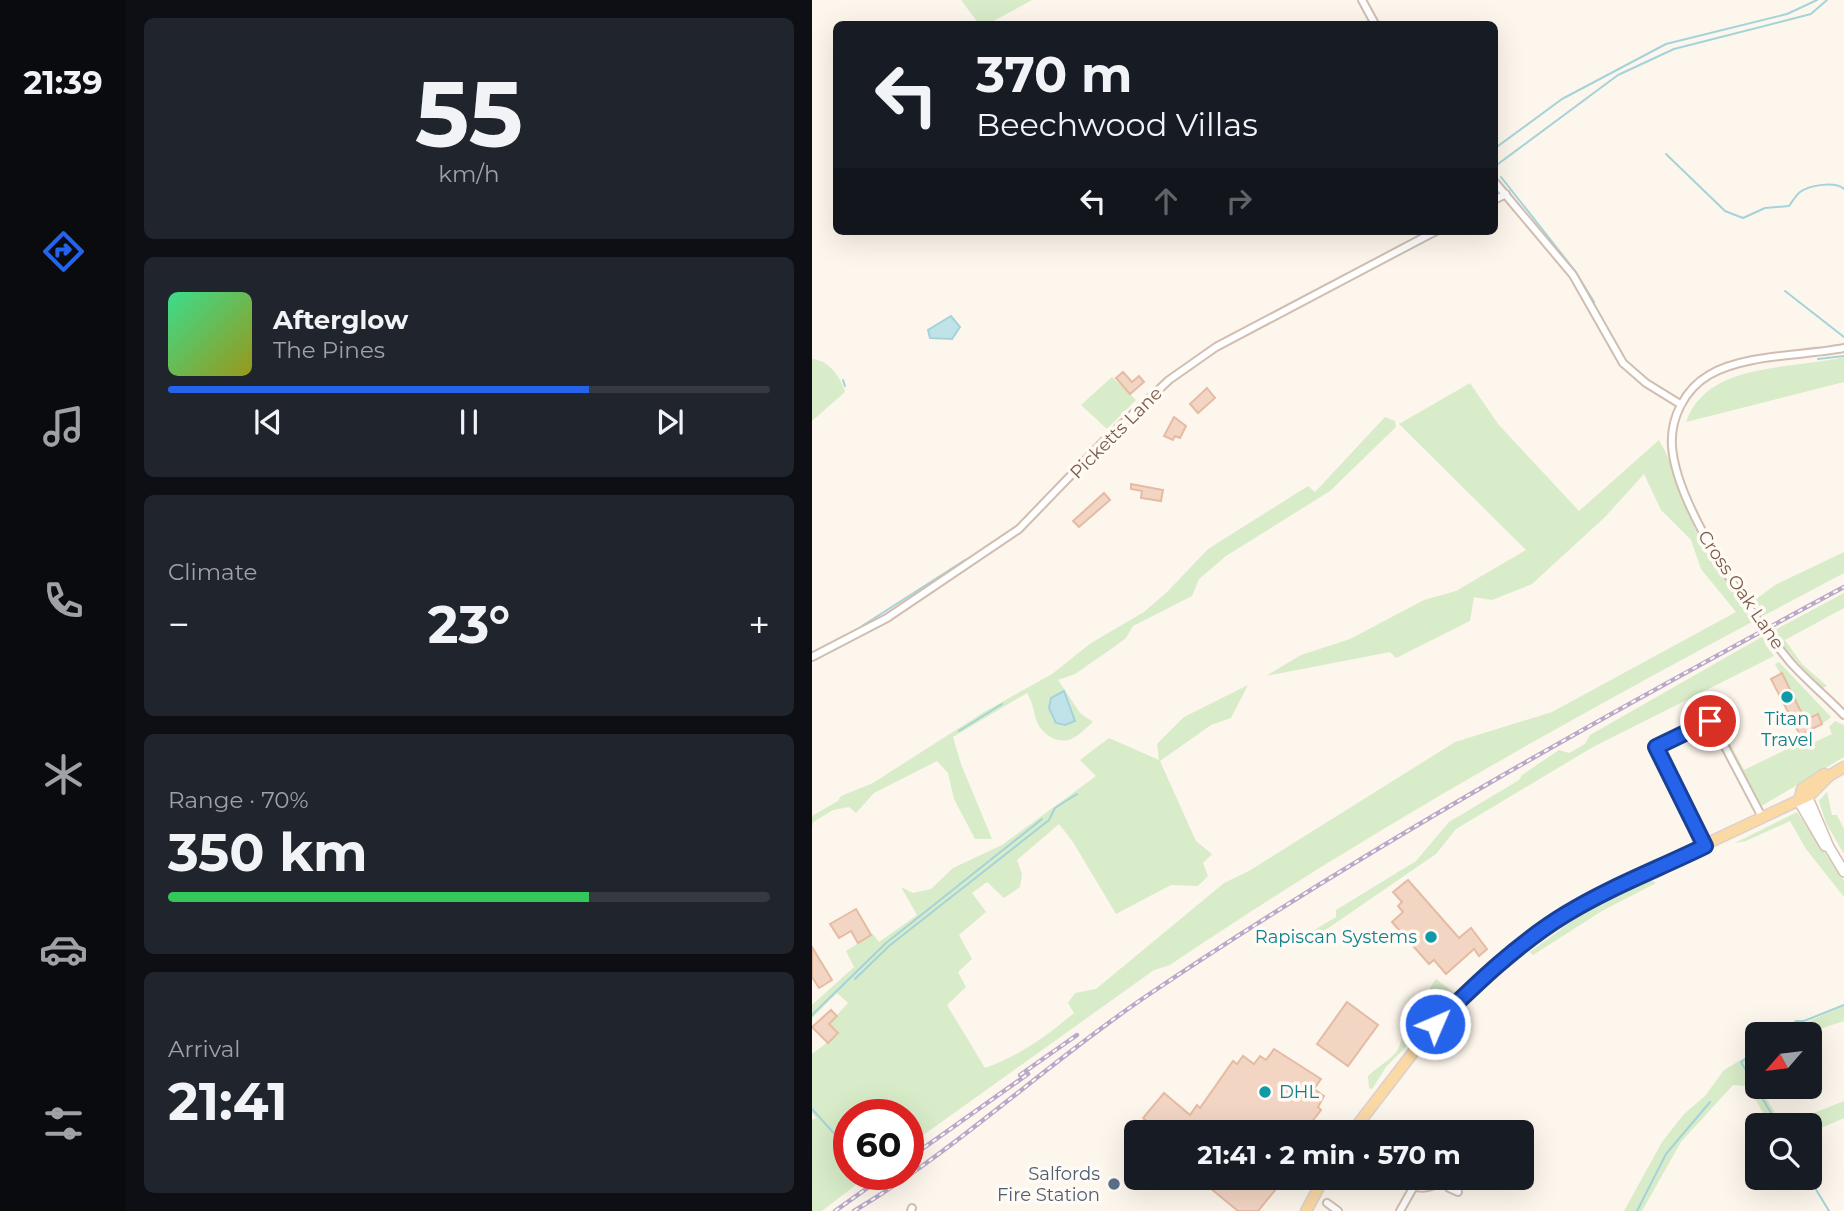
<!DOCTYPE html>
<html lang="en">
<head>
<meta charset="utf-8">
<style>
  body { margin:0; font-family:Montserrat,sans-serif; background:#20242c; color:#f1f3f6; height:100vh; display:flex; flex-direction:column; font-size:26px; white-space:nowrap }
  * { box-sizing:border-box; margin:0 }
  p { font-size:23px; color:#9ea1a6 }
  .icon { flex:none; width:38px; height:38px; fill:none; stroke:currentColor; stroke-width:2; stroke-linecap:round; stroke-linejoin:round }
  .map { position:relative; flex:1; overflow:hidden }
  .drawer { display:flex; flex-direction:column; gap:18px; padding:18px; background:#0d0f14; width:686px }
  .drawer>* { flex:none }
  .banner { position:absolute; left:21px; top:21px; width:665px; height:214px; border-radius:10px; box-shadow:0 7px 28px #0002; background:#171b24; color:#f1f3f6; overflow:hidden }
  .needle { width:46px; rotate:242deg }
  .buttons { position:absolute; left:933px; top:1022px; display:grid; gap:14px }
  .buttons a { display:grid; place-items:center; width:77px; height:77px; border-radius:10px; background:#171b24; box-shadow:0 7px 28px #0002; font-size:35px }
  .speed { position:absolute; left:21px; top:1099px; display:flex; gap:14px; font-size:35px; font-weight:700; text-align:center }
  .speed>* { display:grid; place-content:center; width:91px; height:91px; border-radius:50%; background:#171b24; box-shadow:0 7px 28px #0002; line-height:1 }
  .speed .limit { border:10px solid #d22; background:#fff; color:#111 }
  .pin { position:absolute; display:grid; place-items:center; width:60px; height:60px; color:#fff; margin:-30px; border:4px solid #fff; border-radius:50%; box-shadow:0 2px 7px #0007 }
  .me { position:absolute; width:77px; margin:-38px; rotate:45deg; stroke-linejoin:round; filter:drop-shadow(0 0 5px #0008) }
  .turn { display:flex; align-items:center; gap:24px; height:147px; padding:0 28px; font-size:32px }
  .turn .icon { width:91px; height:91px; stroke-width:2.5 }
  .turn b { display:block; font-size:49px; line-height:60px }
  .lanes { display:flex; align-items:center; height:66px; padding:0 28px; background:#0003; justify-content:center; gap:35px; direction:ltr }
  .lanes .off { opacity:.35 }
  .big { font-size:52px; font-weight:700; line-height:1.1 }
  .drawer .widget { flex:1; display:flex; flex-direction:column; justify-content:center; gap:10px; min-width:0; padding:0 24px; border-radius:10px; background:#20242c }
  .drawer .dial { align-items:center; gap:0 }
  .dial b { font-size:91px; line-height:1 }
  .song { display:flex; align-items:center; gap:21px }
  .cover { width:84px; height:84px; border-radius:10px; background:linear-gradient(135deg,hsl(150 70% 55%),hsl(60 70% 35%)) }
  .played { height:7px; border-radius:4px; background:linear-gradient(90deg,#2563eb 70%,#363941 70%) }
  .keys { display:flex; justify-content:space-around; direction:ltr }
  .heat { display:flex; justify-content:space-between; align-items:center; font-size:38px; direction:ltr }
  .charge { height:10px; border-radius:5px; background:linear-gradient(90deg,#34c759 70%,#363941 0) }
  .trip { position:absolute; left:312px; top:1120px; width:410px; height:70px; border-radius:10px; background:#171b24; box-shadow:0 7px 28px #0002; font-weight:700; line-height:70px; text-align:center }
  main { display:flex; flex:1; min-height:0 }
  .tab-bar { display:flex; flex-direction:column; width:126px; justify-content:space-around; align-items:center; background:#090b0e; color:#9ea1a6 }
  .tab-bar .icon { width:49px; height:49px }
  .tab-bar .current { color:#2563eb }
  .tab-bar b { font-size:32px; color:#f1f3f6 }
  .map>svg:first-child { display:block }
</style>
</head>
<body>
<main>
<nav class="tab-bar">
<b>21:39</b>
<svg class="icon current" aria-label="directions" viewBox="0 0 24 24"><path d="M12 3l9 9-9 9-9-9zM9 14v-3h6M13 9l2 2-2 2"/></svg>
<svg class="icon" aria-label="music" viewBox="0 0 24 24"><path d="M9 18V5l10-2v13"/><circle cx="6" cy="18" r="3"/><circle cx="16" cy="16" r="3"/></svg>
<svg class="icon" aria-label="phone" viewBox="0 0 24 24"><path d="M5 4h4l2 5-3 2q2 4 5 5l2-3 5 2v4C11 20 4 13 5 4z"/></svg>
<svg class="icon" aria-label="climate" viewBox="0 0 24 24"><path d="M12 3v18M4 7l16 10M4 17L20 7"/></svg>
<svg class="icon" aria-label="car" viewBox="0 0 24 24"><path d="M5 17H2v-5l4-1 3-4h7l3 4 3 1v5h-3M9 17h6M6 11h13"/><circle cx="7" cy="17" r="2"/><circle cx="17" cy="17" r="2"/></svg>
<svg class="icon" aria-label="filters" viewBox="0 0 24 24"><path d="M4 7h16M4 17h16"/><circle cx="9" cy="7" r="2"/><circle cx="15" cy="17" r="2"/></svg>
</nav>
<section class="drawer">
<div class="widget dial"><b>55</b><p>km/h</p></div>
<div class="widget">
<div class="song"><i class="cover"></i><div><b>Afterglow</b><p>The Pines</p></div></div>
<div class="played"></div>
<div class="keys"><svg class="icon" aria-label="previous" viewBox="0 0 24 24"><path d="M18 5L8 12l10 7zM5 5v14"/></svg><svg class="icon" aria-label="pause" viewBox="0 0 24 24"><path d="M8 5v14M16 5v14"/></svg><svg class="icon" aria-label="next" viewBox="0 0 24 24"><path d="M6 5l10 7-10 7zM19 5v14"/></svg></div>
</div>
<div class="widget"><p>Climate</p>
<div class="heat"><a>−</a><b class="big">23°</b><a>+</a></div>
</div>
<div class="widget"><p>Range · 70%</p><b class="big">350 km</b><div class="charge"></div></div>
<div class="widget"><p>Arrival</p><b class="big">21:41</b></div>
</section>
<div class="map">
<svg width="1032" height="1211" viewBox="0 0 1032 1211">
  <rect width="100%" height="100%" fill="#fdf6ec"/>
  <!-- green -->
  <g fill="#d8ecc9">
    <polygon points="149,0 220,0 176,24 167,24"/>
    <path d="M1032,357V382L874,422C895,361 980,370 1032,357Z"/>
    <path d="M0,359C17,360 29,378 33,392L0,421Z"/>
    <polygon points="300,377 324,400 295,429 269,405"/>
    <path d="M658,383L686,424L767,511L847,440C862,464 866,491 877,516C891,549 914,578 935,606L963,585L1032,552V573C802,695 573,819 358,965L342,970L96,1146V1115H37V1174H58L10,1211H0V1120L4,1118L0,1113V1054L26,1034L14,1027L36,1003L25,993L0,1018V1005L42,967L34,951L61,934L67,942L105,915L89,887L101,893L119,889L141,868L190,845L284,776L268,760L297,738L347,760L345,744L372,717L436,685L419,718L399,725L348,761L384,841L400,854L391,863L396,876L386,886L359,885L304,914L261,842L247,824L205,860L210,874L208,887L192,898L175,882L160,893L174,912L147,935L160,959L146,972L154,987L135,1005L173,1068C207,1056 235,1036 262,1013L256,1003L263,993L284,989L412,883L437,871L643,742L740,712L924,612L889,569L879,540L849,510L832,474L793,517L720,584L680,600L662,597L658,621L584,658L578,652L454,676L489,655L538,639L612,600L644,591L714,550L587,424Z"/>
    <path d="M573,417L583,421L584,427L518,491L414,556L387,579L380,596L321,626L314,638L302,647L263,674L246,680L268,713L281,722C275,727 267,736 259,739C245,745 228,733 224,719C221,709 221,703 215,693L141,737L149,764L180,839H163L142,799L136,773L125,761L62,793L44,813L37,807L21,810L1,822L0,827V816L26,801L29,796L61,783L172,712L240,674L279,643L332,612L356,591L396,549L496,486L503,492Z"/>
    <polygon points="1032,593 1032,608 973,640 990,664 1015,686 1009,689 959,632"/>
    <polygon points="953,635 953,644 962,656 781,747 644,829 624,854 496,942 481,946 484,941 524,917 524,910 604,861 637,822 707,780 710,775 747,750 757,753 773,744 778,735"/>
    <polygon points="967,662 1019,717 1010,724 1006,714 993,720 963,664"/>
    <polygon points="896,701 932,770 992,741 994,746 1020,734 1017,727 1023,721 1032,725 1032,757 948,807"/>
    <polygon points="1015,792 1020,815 1025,815 1032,829 1032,854 1014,823 1007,801"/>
    <polygon points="985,812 1032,881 1032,897 994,849 978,821 934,841 923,843"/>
    <polygon points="839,880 844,883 790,911 721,955 718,952 771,913"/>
    <path d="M624,979L642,993L639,1001L574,1067L560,1089L557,1088L556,1076C577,1057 593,1055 589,1025L594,1024Z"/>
    <polygon points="1032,1005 1032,1021 992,1034 970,1034"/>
    <polygon points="945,1041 945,1064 937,1069 970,1125 958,1125 936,1086 921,1085 869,1142 830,1211 812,1211 850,1142 872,1114 893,1096 912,1070 934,1057"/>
    <polygon points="1032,1101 1032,1118 998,1133 998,1125 972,1125"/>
  </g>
  <!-- water -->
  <g fill="#bfe3e8" stroke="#a5d3da" stroke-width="2">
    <polygon points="139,316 148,327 140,339 118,338 116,330"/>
    <polygon points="252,691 263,721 253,725 244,723 237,708 239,698"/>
  </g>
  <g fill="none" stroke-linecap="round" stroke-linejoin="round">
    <!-- stream -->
    <g stroke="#a5d3da" stroke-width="2">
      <polyline points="1000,13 1015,0"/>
      <polyline points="682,149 750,99 854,44 975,14 1005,0"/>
      <path d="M854,154L913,211L931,218L953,208L977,206C980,202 984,195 988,192C998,185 1023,181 1032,189"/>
      <polyline points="682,167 806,75 862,49 999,14"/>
      <polyline points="689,177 763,271 782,302"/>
      <polyline points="973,291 1032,337"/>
      <polyline points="1006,359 1032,356"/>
      <polyline points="31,380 33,386"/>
      <polyline points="50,626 153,560"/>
      <polyline points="147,731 190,704"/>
      <polyline points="43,979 77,946 237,820 243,808 265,794"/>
      <polyline points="0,1015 74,943 230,819"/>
      <polyline points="968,1034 984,1021 992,1021 1032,1005"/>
      <polyline points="945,1051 929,1062 966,1125"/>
      <polyline points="0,1109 37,1150"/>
      <polyline points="997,1178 1017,1211"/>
      <polyline points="825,1211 854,1154 898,1102"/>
    </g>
  </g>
  <!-- building -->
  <g fill="#f3d5c3" stroke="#e6bba3" stroke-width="2">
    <polygon points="311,372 320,382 327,376 332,382 318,394 304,378"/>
    <polygon points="395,388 403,398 386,413 378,404"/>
    <polygon points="362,417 374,426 368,438 363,436 361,440 352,436"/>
    <polygon points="319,484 351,490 349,501 329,498 330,491 319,489"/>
    <polygon points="292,493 298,500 267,527 261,521"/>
    <polygon points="970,673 993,720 1006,714 1010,724 988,735 959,679"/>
    <polygon points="596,880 647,938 659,928 675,949 667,956 662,949 634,974 622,960 617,964 580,922 591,912 586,906 590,902 581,892"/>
    <polygon points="44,909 59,935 46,943 39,931 27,938 18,924"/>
    <polygon points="0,947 20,980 7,988 0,977"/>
    <polygon points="535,1002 566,1025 536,1066 505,1044"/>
    <polygon points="19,1010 25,1016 17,1024 26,1033 16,1043 0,1027"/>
    <polygon points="462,1049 509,1079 502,1089 512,1096 506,1107 509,1110 492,1132 349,1132 331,1118 352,1093 378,1115 385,1105 388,1108 421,1061 425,1064 431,1056 442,1064 448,1056 454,1060"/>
    <polygon points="386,1178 453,1178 465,1188 446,1211 426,1211"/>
  </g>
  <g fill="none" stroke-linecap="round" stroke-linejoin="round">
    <defs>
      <g id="street">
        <polyline points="550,0 563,24"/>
        <polyline points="682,181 761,275 811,363 834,383 868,404"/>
        <polyline points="682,200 694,194"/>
        <path d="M1032,348C992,356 932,354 897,375C873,389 858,418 860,446C864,507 940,616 979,663C996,682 1015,697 1032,715"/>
        <polyline points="0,657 75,618 207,529 290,443 357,380 404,347 624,231"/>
        <polyline points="893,846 844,747 900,722 950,817"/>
        <path d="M588,1178C601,1191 619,1191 632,1178"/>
        <polyline points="631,1180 637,1188 646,1192"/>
        <polyline points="515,1203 526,1211"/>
        <polyline points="99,1211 100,1208"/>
        <polyline points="588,1211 601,1188"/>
      </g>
      <g id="secondary">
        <polyline points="988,798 989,805 1013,846 1017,847 1032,872"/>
        <polyline points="988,798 996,799 999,805 1017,847"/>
      </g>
      <g id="primary">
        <polyline points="988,798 990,789 1012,774 1017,776 1032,767"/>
        <polyline points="540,1132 623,1024 694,959 744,921 790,893 998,795 1017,776"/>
        <polyline points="494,1211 512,1178"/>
      </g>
    </defs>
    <!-- street casing -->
    <use href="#street" stroke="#d1beb0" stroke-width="10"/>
    <!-- secondary casing -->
    <use href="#secondary" stroke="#d6c0b0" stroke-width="12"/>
    <!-- primary casing -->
    <use href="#primary" stroke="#dad1cd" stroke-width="13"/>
    <!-- street -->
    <use href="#street" stroke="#fff" stroke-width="6"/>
    <!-- secondary -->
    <use href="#secondary" stroke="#fff" stroke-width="9"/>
    <!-- primary -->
    <use href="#primary" stroke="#fbd9a5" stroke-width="10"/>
    <defs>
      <g id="rail">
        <polyline points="208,1075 265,1035"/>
        <polyline points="96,1159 216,1074"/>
        <polyline points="23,1211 75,1174"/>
        <path d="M42,1211C147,1148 235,1063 336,995C560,844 795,714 1032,587"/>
      </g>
    </defs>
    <!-- rail casing -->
    <use href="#rail" stroke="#b9a8c9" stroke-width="4.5"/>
    <!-- rail -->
    <use href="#rail" stroke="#fffaf3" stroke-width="2" stroke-dasharray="5" stroke-linecap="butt"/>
  </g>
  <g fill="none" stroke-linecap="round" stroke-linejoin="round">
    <defs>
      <path id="route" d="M623,1024C663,985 706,943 754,914C798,887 846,869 893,846L844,747L898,721"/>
    </defs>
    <!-- route casing -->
    <use href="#route" stroke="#184099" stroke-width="18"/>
    <!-- route -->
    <use href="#route" stroke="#2563eb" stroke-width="12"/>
  </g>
  <!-- markers -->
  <g fill="#0f9aa8" stroke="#fffaf3" stroke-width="2.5">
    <circle cx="975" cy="697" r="7"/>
    <circle cx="619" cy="937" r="7"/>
    <circle cx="453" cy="1092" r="7"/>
  </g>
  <circle fill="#5c6f8a" stroke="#fffaf3" stroke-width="2.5" cx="302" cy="1184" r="7"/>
  <g text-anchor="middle" stroke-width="7" stroke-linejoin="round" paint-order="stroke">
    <!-- street labels -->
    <g font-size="18" fill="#7a5c4d" stroke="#fffaf3">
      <text transform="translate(304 433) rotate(-45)" y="6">Picketts Lane</text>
      <text transform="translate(929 590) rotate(56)" y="6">Cross Oak Lane</text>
    </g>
    <!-- culture labels -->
    <g font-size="18" fill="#0d838f" stroke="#fffaf3">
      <text x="975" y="725">Titan<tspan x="975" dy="21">Travel</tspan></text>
      <text x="605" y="943" text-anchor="end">Rapiscan Systems</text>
      <text x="467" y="1098" text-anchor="start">DHL</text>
    </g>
    <!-- service labels -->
    <g font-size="18" fill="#4e5e75" stroke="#fffaf3" text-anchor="end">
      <text x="288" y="1180">Salfords<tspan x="288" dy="21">Fire Station</tspan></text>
    </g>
  </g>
</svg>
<div class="buttons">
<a><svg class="needle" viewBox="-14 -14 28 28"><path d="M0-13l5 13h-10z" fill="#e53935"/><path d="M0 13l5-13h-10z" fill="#9ea1a6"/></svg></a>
<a><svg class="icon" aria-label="search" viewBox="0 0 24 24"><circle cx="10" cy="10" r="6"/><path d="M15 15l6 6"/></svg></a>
</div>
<div class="speed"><div class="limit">60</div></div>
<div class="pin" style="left:898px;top:721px;background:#d93025"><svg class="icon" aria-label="arrive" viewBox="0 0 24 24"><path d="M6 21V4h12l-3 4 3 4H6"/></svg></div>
<svg class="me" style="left:623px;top:1024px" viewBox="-20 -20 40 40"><circle r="17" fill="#2563eb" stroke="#fff" stroke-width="3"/><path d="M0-11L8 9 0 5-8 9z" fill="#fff"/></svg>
<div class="trip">21:41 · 2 min · 570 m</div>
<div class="banner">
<div class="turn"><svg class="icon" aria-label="left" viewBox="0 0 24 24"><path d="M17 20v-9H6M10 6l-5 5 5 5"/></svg><div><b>370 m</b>Beechwood Villas</div></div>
<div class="lanes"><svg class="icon" aria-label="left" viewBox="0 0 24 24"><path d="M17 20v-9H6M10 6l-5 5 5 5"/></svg><svg class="icon off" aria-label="ahead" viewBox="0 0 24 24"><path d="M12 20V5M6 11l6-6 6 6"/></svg><svg class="icon off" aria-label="right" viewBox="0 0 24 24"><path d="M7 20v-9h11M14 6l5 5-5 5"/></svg></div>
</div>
</div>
</main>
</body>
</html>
